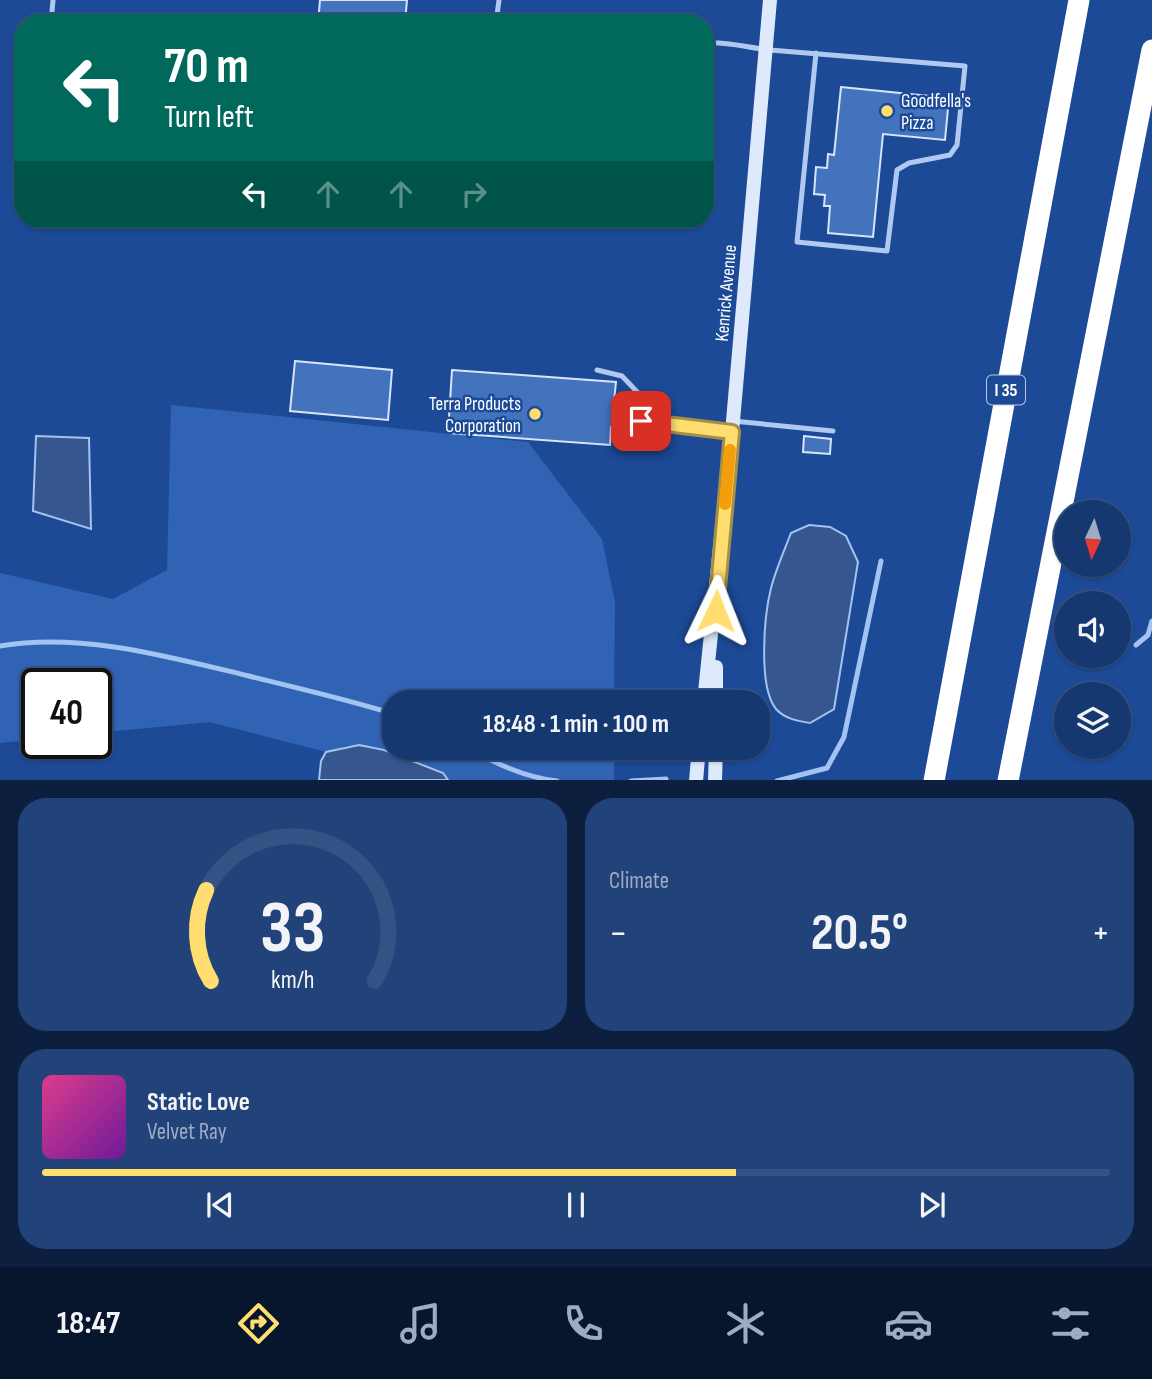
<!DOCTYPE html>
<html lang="en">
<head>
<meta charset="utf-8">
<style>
  body { margin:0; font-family:"Sofia Sans Condensed",sans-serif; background:#224379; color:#f1f3f6; height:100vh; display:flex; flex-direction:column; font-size:26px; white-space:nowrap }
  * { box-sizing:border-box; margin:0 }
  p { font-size:23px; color:#9dacc3 }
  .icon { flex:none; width:38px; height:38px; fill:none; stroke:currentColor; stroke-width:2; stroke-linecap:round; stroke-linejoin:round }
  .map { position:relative; height:780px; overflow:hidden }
  .details { display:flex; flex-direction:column; gap:18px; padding:18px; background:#0c1f3e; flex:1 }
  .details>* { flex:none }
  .banner { position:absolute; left:14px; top:14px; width:700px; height:214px; border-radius:28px; box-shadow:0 2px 5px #0004,0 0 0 2px #345284; background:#00695c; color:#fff; overflow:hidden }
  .needle { width:46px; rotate:184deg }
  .buttons { position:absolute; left:1054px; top:500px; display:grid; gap:14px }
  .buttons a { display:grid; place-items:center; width:77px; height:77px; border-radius:50%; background:#153871; box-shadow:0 2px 5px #0004,0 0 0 2px #345284; font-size:35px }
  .speed { position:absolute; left:21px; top:668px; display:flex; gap:14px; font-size:35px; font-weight:700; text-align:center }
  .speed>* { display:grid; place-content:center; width:91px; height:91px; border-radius:50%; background:#153871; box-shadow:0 2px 5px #0004,0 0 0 2px #345284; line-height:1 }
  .speed .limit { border:4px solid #111; border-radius:10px; background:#fff; color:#111 }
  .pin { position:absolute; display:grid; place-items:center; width:60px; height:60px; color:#fff; margin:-30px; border-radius:14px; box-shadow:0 4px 10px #0006 }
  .me { position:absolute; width:77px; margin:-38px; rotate:2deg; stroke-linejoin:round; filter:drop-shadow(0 0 5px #0008) }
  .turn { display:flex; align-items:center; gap:24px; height:147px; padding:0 35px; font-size:32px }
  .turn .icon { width:91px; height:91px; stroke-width:2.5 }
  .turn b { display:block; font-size:49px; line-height:60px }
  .lanes { display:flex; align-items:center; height:66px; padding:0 35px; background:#0003; justify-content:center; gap:35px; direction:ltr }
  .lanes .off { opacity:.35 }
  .big { font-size:52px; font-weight:700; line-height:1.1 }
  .details .card { flex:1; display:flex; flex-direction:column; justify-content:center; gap:10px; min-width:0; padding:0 24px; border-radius:28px; background:#224379 }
  .details .dial { align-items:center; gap:0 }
  .dial svg { height:182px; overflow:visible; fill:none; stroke:#345284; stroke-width:7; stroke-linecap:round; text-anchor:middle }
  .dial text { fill:#f1f3f6; stroke:none }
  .song { display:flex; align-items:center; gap:21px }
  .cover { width:84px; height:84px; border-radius:10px; background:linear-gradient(135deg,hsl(330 70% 55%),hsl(280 70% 35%)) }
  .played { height:7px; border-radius:4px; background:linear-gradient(90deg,#ffde6f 65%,#345284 65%) }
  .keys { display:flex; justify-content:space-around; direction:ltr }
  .heat { display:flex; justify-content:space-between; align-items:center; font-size:38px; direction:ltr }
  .details .tiles { flex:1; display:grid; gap:18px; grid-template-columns:1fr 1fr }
  .card:last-child { grid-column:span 2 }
  .trip { position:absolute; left:382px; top:690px; width:388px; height:70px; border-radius:28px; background:#153871; box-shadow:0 2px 5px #0004,0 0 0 2px #345284; font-weight:700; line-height:70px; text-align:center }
  .tab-bar { display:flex; height:112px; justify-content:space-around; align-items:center; background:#08162d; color:#9dacc3 }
  .tab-bar .icon { width:49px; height:49px }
  .tab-bar .active { color:#ffde6f }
  .tab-bar b { font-size:32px; color:#f1f3f6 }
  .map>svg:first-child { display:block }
</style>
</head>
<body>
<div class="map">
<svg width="1152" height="781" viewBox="0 0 1152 781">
  <rect width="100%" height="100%" fill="#1c4a97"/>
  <!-- green -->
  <polygon fill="#3063b4" points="171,405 528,442 602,539 615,602 614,702 394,702 394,747 614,747 614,780 448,780 443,773 347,746 326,752 210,722 96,733 96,684 37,684 37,739 0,743 0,573 113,599 167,570"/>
  <!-- water -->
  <g fill="#35568f" stroke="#a3c3f1" stroke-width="2">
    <polygon points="36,436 89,438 91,529 33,511"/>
    <path d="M809,525L830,527L846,536L858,562L834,709L810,723C798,721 785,719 776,709C758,687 764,616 771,588C776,569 784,551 791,533Z"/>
    <polygon points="359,745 384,750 443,773 448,780 319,780 321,761 326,752"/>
  </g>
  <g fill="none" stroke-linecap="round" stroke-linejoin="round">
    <!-- stream -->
    <g stroke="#a3c3f1" stroke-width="5">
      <polyline points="1136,645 1148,635 1152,621"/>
      <path d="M0,646C81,632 170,657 249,676C297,688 346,699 394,714"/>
      <path d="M466,747C495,763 523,777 557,781"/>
      <polyline points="631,781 666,779"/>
      <polyline points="777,781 827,768 844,737 881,561"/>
    </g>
  </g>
  <!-- building -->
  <g fill="#4473bd" stroke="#d7e5fb" stroke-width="2">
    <polygon points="320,0 407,0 405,23 318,23"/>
    <polygon points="841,87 949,98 945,140 883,134 873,237 828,233 830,206 824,206 825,195 814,194 816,167 827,168 828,154 834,155"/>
    <polygon points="295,361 392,370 388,420 290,411"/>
    <polygon points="452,370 616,382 614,401 622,401 620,427 611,427 610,445 448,433"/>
    <polygon points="804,436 831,439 830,454 803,452"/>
  </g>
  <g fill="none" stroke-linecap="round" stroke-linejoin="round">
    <!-- lane -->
    <g stroke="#b0c9f0" stroke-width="5">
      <polyline points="51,23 53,0"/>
      <polyline points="496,23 499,0"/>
      <path d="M705,43C727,41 748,48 770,50C835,55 900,61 965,66L957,145L950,155L909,163L897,170L887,251L797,242L816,53"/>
      <polyline points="597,370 622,376 642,397 639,445"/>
      <polyline points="641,421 732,432"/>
      <polyline points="733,421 833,431"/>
    </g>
    <!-- secondary -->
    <g stroke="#dee9fb" stroke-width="14">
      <polyline points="704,702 733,421 770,0"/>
      <polyline points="716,702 716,667"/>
      <polyline points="696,781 699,747"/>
      <polyline points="715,781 716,747"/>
    </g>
    <!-- highway -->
    <g stroke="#fff" stroke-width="21">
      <polyline points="934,781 1079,0"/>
      <polyline points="1008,781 1152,50"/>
    </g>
  </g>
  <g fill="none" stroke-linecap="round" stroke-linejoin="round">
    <defs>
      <polyline id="route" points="641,421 732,432 716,611"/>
    </defs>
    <!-- route casing -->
    <use href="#route" stroke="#a69048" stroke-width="18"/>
    <!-- route -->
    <use href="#route" stroke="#ffde6f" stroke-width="12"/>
    <!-- slow -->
    <polyline stroke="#f59e0b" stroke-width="12" points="725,504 730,450"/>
  </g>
  <!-- markers -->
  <g fill="#ffde6f" stroke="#1c4a97" stroke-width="2.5">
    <circle cx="887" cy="111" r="7"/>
    <circle cx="535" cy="414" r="7"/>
  </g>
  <g text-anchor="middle" stroke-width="5" stroke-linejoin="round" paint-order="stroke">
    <!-- shield labels -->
    <rect fill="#1c4a97" stroke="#bbc9e0" stroke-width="2" x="987" y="375.5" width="38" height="29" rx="5"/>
    <g font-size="18" font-weight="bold" fill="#fff">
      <text x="1006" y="396">I 35</text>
    </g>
    <!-- poi labels -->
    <g font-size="19" fill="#fff" stroke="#1c4a97" text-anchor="start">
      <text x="901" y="107">Goodfella's<tspan x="901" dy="22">Pizza</tspan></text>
      <text x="521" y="410" text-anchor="end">Terra Products<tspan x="521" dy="22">Corporation</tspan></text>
    </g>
    <!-- street labels -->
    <g font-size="19" fill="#fff" stroke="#1c4a97">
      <text transform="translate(725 293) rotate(-85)" y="7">Kenrick Avenue</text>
    </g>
  </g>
</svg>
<div class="buttons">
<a><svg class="needle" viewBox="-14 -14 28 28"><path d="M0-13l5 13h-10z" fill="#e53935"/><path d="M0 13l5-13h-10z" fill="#9dacc3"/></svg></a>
<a><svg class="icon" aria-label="sound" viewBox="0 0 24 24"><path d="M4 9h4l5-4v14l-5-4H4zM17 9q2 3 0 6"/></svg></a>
<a><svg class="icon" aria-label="layers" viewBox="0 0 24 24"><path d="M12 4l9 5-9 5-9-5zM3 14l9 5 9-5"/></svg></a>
</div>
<div class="speed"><div class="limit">40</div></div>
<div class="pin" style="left:641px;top:421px;background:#d93025"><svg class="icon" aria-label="arrive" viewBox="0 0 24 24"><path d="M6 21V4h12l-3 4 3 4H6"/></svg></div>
<svg class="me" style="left:716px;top:611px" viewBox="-20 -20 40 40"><path d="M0-17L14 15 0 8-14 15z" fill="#ffde6f" stroke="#fff" stroke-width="4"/></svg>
<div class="trip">18:48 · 1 min · 100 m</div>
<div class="banner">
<div class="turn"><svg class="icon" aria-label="left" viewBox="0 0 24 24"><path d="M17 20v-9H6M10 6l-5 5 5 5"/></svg><div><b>70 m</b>Turn left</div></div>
<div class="lanes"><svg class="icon" aria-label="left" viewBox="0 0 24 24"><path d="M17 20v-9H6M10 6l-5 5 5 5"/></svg><svg class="icon off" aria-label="ahead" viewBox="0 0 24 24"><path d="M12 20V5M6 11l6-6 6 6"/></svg><svg class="icon off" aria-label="ahead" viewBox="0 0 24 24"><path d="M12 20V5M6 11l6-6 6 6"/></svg><svg class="icon off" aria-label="right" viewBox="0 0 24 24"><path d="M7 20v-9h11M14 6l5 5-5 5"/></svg></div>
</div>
</div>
<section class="details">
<div class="tiles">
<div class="card dial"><svg viewBox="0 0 100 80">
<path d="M14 69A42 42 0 1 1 86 69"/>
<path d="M14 69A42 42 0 0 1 12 29" stroke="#ffde6f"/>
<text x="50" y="56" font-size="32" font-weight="700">33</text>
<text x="50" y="72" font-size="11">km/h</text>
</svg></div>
<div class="card"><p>Climate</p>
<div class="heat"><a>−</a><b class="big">20.5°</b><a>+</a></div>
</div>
<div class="card">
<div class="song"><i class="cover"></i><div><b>Static Love</b><p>Velvet Ray</p></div></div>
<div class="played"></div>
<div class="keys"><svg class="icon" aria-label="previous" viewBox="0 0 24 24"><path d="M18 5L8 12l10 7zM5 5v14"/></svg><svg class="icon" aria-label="pause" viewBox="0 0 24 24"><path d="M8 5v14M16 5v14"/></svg><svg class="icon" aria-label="next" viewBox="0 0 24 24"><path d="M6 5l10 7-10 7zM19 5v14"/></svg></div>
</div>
</div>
</section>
<nav class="tab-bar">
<b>18:47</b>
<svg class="icon active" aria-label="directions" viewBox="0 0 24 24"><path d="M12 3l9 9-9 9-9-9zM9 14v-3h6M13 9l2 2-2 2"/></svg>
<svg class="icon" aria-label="music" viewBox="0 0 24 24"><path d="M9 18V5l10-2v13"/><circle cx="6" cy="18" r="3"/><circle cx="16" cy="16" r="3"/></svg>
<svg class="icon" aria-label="phone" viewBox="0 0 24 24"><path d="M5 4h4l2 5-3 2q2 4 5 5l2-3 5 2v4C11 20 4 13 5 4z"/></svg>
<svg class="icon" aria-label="climate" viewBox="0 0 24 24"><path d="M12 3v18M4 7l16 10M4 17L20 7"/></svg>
<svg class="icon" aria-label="car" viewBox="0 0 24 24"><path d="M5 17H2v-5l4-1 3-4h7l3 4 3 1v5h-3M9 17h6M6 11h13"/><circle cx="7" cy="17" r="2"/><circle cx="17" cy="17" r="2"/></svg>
<svg class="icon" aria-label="filters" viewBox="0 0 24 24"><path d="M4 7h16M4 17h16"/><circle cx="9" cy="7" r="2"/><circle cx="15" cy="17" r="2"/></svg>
</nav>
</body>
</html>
